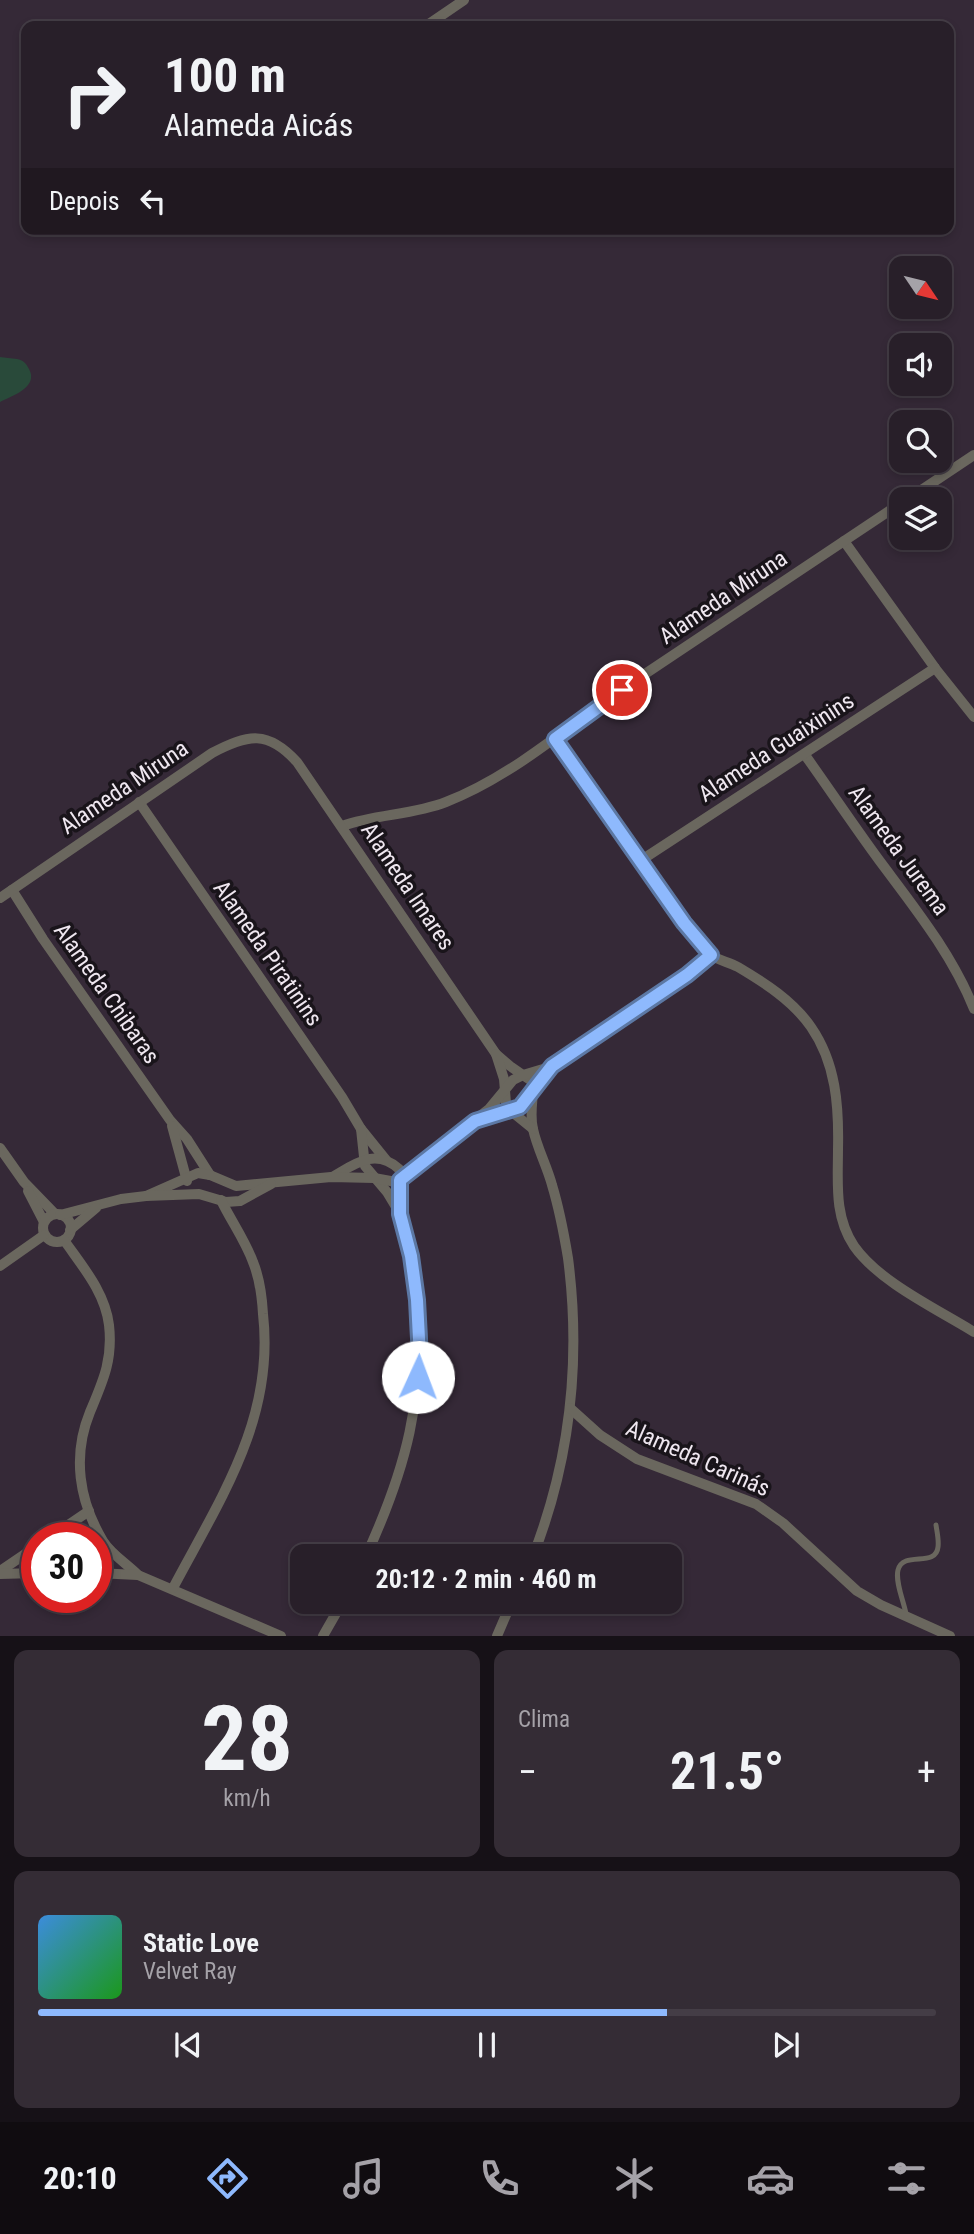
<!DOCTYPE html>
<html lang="pt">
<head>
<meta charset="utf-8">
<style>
  body { margin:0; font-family:"Roboto Condensed",sans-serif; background:#342c35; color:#f1f3f6; height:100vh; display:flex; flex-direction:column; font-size:26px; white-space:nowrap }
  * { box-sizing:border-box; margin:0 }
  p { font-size:23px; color:#a5a2a8 }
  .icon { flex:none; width:38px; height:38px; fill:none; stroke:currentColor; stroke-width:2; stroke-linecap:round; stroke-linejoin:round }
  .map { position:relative; height:1636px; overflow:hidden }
  .drawer { display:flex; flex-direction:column; gap:14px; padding:14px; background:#161117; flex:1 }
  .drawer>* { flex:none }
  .top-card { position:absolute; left:21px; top:21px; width:933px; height:214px; border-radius:14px; box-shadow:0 4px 10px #0003,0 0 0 2px #443d46; background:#281f29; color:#f1f3f6; overflow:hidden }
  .needle { width:46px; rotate:125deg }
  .controls { position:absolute; left:889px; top:256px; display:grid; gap:14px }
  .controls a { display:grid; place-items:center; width:63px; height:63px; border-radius:14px; background:#281f29; box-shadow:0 4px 10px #0003,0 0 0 2px #443d46; font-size:35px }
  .speed { position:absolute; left:21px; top:1522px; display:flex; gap:14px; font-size:35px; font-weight:700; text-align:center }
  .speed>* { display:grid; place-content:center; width:91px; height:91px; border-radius:50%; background:#281f29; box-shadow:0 4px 10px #0003,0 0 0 2px #443d46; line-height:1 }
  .speed .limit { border:10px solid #d22; background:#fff; color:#111 }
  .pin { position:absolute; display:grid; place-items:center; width:60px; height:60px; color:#fff; margin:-30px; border:4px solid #fff; border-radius:50%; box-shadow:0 2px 7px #0007 }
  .me { position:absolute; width:77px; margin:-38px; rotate:2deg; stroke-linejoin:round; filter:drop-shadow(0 0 5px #0008) }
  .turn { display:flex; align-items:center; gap:24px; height:147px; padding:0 28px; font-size:32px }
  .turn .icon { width:91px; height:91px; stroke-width:2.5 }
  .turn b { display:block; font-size:49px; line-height:60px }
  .then { display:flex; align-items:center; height:66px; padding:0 28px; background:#0003; gap:14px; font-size:26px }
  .big { font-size:52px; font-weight:700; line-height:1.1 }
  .drawer .widget { flex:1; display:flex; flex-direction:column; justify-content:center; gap:10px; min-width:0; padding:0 24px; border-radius:14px; background:#342c35 }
  .drawer .dial { align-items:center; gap:0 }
  .dial b { font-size:91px; line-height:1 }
  .song { display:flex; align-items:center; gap:21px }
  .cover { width:84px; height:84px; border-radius:10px; background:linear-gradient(135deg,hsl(210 70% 55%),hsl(120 70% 35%)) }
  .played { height:7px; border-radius:4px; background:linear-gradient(90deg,#8eb9fd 70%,#443d46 70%) }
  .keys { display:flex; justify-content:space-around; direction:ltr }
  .heat { display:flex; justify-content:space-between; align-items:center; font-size:38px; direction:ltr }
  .drawer .tiles { flex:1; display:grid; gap:14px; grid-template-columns:1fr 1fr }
  .widget:last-child { grid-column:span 2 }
  .trip { position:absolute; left:290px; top:1544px; width:392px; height:70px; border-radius:14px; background:#281f29; box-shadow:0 4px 10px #0003,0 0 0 2px #443d46; font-weight:700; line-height:70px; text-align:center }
  .menu { display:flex; height:112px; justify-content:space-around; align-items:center; background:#100c10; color:#a5a2a8 }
  .menu .icon { width:49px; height:49px }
  .menu .on { color:#8eb9fd }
  .menu b { font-size:32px; color:#f1f3f6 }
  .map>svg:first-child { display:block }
</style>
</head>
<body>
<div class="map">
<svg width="974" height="1636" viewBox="0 0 974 1636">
  <rect width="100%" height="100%" fill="#352937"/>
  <!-- green -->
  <path fill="#294a3a" d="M0,357C5,358 11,358 17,359C23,360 26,363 29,369C39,387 12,396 0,402Z"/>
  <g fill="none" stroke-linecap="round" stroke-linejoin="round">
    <!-- service -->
    <path stroke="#6a675e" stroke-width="5" d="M906,1614C904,1602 895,1582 898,1570C903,1550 936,1568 938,1547C939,1540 937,1532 936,1525"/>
    <!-- minor -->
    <g stroke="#6a675e" stroke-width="10">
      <polyline points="426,26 464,0"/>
      <polyline points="908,499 974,455"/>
      <polyline points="844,541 935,668 974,717"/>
      <path d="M555,739C587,785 620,831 652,878C670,903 686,933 709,954C717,960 729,962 738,967C765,983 793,1001 811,1027C836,1063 839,1106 838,1149C838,1183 834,1216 854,1246C879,1282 937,1309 974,1332"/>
      <path d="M805,755C830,790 854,826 879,860C914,907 952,954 974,1009"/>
      <polyline points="139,802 342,1097 361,1129 386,1160"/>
      <path d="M342,826C376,814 413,815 446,802C501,781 554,739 600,704L901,503"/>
      <polyline points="640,861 935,668"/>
      <polyline points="12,890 43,939 170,1120 187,1139 210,1175"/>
      <path d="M0,898L212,753C248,734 268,730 297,762L496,1054L510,1066L533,1082C534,1098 529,1113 533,1129C537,1148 547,1166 552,1185C559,1208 564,1234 568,1258C581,1359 570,1461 533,1556"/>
      <polyline points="496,1054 504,1079 506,1103 511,1111 533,1129"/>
      <polyline points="479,1120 520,1107 553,1066"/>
      <polyline points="172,1126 187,1181"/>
      <polyline points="361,1129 365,1166 387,1192 399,1212"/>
      <polyline points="0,1148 24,1182 55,1214"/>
      <path d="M334,1176C356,1163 376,1148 399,1169C404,1184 398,1202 401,1217C406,1246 415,1273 417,1302C425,1398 406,1469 366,1556"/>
      <polyline points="28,1191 44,1222"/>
      <polyline points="146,1196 198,1173 210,1175 236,1186 331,1177 374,1178 396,1182 489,1109 513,1080 523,1075 553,1066 687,975 711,955"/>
      <circle cx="57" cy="1228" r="14"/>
      <polyline points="60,1215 121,1199 146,1196 199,1194 226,1202 240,1201 271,1184"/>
      <polyline points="70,1230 96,1208"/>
      <path d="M64,1240C82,1266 105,1292 109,1325C113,1360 103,1381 90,1412C72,1456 79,1501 103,1541C111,1554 127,1564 138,1575"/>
      <polyline points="0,1266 44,1235"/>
      <polyline points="570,1408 600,1435 637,1459 756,1504 783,1523 857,1591 881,1605 950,1636"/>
      <polyline points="49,1538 89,1511"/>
      <polyline points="0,1571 37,1546"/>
      <polyline points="96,1573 138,1575 281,1636"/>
      <polyline points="0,1574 37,1573"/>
      <path d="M173,1588C220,1499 275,1419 263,1314C262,1296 260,1279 253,1262C245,1240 231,1221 221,1200"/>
      <polyline points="323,1636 343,1601"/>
      <polyline points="497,1636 512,1601"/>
    </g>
  </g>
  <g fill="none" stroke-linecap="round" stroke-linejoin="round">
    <defs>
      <polyline id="route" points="418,1377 420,1358 417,1300 411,1256 400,1214 400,1180 475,1121 520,1107 552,1066 687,975 711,955 684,923 555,739 622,690"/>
    </defs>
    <!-- route casing -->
    <use href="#route" stroke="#5c78a4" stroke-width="18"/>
    <!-- route -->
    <use href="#route" stroke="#8eb9fd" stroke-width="12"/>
  </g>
  <g text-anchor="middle" stroke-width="7" stroke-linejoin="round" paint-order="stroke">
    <!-- street labels -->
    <g font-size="23" fill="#efe7f0" stroke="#19141a">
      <text transform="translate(723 597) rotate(-34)" y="8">Alameda Miruna</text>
      <text transform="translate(776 747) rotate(-33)" y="8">Alameda Guaixinins</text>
      <text transform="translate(124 787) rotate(-34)" y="8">Alameda Miruna</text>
      <text transform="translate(899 850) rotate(54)" y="8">Alameda Jurema</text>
      <text transform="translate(408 886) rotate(56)" y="8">Alameda Imares</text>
      <text transform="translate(268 953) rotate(55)" y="8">Alameda Piratinins</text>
      <text transform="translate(107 993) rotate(55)" y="8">Alameda Chibaras</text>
      <text transform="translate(698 1458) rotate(24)" y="8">Alameda Carinás</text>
    </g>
  </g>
</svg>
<div class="controls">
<a><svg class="needle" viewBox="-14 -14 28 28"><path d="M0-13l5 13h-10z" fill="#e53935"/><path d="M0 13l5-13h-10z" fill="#a5a2a8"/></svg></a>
<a><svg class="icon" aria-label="sound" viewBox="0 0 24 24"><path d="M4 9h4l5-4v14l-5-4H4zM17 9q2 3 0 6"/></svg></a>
<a><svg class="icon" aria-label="search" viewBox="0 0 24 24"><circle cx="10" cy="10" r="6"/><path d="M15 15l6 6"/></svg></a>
<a><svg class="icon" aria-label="layers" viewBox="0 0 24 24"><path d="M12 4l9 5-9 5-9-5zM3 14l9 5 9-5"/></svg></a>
</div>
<div class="speed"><div class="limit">30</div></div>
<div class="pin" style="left:622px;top:690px;background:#d93025"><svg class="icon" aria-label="arrive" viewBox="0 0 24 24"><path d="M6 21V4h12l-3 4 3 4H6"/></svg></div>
<svg class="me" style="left:418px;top:1377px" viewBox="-20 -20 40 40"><circle r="19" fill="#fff"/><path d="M0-13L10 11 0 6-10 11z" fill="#8eb9fd"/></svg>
<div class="trip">20:12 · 2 min · 460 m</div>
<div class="top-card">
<div class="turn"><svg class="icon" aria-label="right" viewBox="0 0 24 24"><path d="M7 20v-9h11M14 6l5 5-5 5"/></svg><div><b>100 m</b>Alameda Aicás</div></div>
<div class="then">Depois<svg class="icon" aria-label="left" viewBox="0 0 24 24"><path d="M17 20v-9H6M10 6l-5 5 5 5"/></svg></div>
</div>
</div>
<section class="drawer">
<div class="tiles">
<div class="widget dial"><b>28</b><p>km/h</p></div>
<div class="widget"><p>Clima</p>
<div class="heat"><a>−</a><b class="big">21.5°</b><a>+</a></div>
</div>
<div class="widget">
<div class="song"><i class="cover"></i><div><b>Static Love</b><p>Velvet Ray</p></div></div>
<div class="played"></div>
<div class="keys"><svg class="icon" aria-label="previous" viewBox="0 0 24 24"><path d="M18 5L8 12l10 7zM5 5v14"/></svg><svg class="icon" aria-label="pause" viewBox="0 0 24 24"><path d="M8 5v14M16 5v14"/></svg><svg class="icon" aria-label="next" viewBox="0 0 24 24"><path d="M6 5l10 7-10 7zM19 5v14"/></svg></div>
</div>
</div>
</section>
<nav class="menu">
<b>20:10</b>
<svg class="icon on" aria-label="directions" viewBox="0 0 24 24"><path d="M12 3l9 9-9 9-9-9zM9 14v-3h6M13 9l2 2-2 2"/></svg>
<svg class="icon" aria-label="music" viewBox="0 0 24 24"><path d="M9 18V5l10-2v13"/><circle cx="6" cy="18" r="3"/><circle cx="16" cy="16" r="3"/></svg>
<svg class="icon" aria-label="phone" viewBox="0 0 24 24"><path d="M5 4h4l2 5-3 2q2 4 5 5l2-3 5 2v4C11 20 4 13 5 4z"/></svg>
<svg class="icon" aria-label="climate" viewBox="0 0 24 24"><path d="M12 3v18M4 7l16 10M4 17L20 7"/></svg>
<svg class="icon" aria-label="car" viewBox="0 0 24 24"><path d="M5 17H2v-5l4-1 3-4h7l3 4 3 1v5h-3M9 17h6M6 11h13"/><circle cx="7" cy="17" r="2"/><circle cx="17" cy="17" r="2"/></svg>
<svg class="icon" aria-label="filters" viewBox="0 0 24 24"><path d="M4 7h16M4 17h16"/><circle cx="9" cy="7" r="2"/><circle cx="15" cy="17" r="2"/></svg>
</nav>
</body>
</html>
